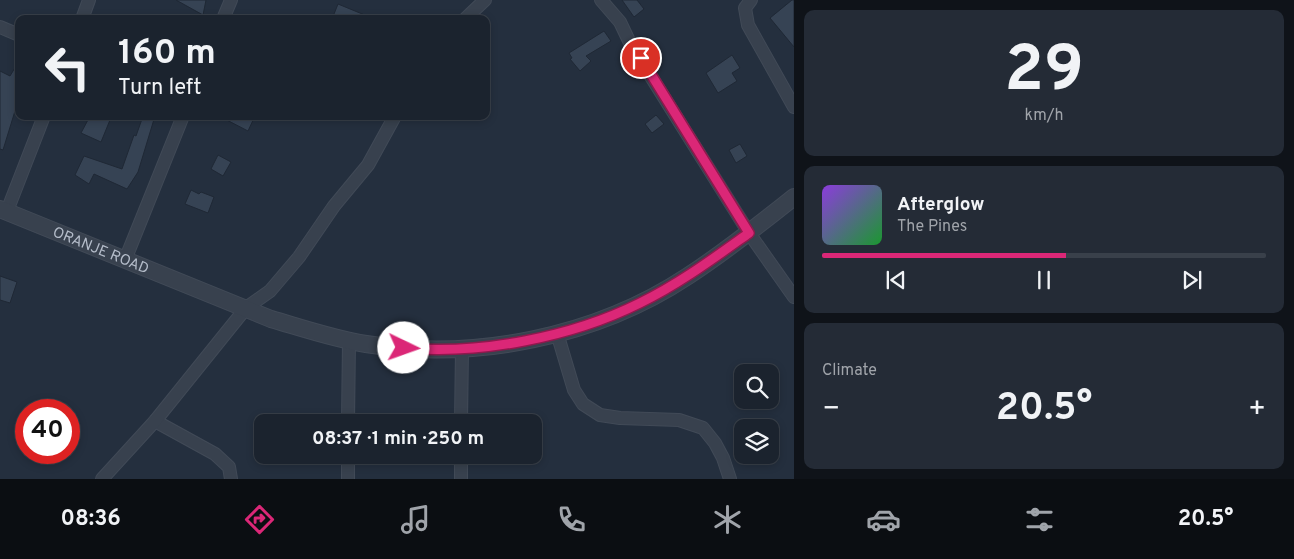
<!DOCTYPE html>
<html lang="en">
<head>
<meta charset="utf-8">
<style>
  body { margin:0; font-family:Overpass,sans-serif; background:#242b36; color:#f1f3f6; height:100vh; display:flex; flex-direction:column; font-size:19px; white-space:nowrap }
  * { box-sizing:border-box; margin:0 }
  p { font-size:16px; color:#a0a4aa }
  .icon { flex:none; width:28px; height:28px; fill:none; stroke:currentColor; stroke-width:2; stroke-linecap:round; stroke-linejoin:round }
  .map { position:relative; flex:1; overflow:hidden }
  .panel { display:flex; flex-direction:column; gap:10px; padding:10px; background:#0f1319; width:500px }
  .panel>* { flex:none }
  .hud { position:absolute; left:15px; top:15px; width:475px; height:105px; border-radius:10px; box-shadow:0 2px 8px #0003,0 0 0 1px #39404a; background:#1b232e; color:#f1f3f6; overflow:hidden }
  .buttons { position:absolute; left:734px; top:364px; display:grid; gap:10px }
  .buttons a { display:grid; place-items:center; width:45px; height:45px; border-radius:10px; background:#1b232e; box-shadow:0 2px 8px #0003,0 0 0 1px #39404a; font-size:25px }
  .speed { position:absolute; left:15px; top:399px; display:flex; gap:10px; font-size:25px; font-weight:700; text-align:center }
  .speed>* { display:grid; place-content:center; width:65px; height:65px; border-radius:50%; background:#1b232e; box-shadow:0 2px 8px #0003,0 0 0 1px #39404a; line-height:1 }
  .speed .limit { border:8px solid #d22; background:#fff; color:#111 }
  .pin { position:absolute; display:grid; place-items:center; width:42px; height:42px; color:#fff; margin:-21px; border:2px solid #fff; border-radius:50%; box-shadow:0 1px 5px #0007 }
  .me { position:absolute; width:55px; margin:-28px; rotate:93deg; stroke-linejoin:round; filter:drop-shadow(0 0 4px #0008) }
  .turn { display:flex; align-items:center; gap:18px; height:105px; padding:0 20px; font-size:22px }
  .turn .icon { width:65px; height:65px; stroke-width:2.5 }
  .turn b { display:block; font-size:35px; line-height:42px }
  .big { font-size:38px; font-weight:700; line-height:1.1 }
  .panel .card { flex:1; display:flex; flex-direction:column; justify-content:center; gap:8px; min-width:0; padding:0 18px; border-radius:10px; background:#242b36 }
  .panel .dial { align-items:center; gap:0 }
  .dial b { font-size:65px; line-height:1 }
  .song { display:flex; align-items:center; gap:15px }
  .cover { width:60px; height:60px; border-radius:8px; background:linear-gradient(135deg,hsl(270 70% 55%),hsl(130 70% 35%)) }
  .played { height:5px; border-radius:2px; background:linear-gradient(90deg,#db2777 55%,#39404a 55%) }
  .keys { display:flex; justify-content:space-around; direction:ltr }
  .heat { display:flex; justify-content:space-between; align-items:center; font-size:28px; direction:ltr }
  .trip { position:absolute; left:254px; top:414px; width:288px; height:50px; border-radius:10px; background:#1b232e; box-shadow:0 2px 8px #0003,0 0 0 1px #39404a; font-weight:700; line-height:50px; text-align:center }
  .tabs { display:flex; height:80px; justify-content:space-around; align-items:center; background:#0b0e12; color:#a0a4aa }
  .tabs .icon { width:35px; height:35px }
  .tabs .on { color:#db2777 }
  .tabs b { font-size:22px; color:#f1f3f6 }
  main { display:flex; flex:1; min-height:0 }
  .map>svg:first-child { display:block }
</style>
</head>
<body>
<main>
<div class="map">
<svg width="794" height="479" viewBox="0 0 794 479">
  <rect width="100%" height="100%" fill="#242f3e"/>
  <!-- building -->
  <g fill="#364354" stroke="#1f2835">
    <polygon points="176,0 206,0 203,15"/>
    <polygon points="622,0 637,0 644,9 634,17"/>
    <polygon points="792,0 794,0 794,47 770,18"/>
    <polygon points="338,4 372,18 372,19 332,19"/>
    <polygon points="604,31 611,41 586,56 591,61 580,71 570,59 572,58 569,53"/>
    <polygon points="732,55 740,68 732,73 737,81 718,93 706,73"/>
    <polygon points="19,61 19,98 3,150 0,149 0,71 10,76"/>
    <polygon points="656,115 664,124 652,133 645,124"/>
    <polygon points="90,116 98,116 110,120 101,142 81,133"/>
    <polygon points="143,116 155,116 138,172 127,189 94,174 89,184 75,175 84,156 122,169 134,135 136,136"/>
    <polygon points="219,116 255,116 248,131"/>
    <polygon points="740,144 747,156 736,163 729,150"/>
    <polygon points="218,155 231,162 223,176 211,169"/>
    <polygon points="191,190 199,194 201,192 214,197 208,213 185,204"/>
    <polygon points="0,276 17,282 10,303 0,300"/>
  </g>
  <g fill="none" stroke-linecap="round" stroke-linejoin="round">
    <defs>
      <g id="minor">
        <polyline points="601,0 620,22 630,43 749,233 794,297"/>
        <polyline points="751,0 745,8 748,25 794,107"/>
        <polyline points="82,19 89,0"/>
        <polyline points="223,19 231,0"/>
        <polyline points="465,19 485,0"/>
        <polyline points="0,27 19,35"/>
        <polyline points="7,211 44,116"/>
        <polyline points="125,260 183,116"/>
        <polyline points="557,333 574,390 583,404 600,415 620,418 679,420 703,428 715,443 723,458 730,479"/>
        <polyline points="155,421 215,454 229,467 231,479"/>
        <polyline points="348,422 349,340"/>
        <polyline points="461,422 462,348"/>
        <polyline points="102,479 155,421 246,308 270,291 299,257 334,206 368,165 395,116"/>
        <polyline points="348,479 348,455"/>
        <polyline points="461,479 461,455"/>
      </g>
      <g id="tertiary">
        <path id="s1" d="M0,209L271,319C302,328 334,339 366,344C475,361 596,337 688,276C725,252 759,225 794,197"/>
      </g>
    </defs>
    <!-- minor casing -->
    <use href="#minor" stroke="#414a57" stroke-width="14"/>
    <!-- tertiary casing -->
    <use href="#tertiary" stroke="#414a57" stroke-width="18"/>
    <!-- minor -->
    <use href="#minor" stroke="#38414e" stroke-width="12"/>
    <!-- tertiary -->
    <use href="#tertiary" stroke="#38414e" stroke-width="16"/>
  </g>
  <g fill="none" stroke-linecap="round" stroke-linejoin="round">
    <defs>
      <path id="route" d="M404,348C480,355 572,337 640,303C679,284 714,258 749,233L641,58"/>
    </defs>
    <!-- route casing -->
    <use href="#route" stroke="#8e194d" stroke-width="12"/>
    <!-- route -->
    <use href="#route" stroke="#db2777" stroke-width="9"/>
  </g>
  <g text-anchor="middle" stroke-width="5" stroke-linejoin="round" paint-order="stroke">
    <!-- street labels -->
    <g font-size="15" fill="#b4bcc9" stroke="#1d2633">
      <text dy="5" stroke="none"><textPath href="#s1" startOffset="109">ORANJE ROAD</textPath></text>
    </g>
  </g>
</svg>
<div class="buttons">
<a><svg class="icon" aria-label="search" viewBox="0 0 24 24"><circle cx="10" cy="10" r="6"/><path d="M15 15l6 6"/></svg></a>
<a><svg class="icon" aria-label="layers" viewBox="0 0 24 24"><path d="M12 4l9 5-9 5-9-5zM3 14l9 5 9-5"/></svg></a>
</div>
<div class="speed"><div class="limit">40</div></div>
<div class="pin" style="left:641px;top:58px;background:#d93025"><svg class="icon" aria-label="arrive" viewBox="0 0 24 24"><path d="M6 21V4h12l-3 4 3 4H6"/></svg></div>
<svg class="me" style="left:404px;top:348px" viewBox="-20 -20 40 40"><circle r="19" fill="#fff"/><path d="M0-13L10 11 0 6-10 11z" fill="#db2777"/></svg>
<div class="trip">08:37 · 1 min · 250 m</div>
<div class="hud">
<div class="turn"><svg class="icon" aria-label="left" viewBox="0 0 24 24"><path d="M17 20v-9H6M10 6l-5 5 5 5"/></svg><div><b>160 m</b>Turn left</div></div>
</div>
</div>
<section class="panel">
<div class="card dial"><b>29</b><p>km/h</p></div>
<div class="card">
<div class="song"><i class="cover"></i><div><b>Afterglow</b><p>The Pines</p></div></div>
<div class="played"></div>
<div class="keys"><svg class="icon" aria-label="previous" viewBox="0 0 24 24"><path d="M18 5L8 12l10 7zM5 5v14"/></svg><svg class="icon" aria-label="pause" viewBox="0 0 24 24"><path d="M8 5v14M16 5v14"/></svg><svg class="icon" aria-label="next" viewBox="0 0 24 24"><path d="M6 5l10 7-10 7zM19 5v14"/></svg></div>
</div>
<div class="card"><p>Climate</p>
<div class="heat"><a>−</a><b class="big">20.5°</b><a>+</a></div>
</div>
</section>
</main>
<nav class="tabs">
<b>08:36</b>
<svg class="icon on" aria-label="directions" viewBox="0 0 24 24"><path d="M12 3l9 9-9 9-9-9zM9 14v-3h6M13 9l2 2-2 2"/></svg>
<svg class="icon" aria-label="music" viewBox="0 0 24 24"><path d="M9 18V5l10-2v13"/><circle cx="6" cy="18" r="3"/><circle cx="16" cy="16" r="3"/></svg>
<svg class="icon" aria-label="phone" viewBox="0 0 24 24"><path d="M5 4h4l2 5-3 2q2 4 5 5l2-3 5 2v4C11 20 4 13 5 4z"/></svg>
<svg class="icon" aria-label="climate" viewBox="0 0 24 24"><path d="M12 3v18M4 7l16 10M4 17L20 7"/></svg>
<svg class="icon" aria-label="car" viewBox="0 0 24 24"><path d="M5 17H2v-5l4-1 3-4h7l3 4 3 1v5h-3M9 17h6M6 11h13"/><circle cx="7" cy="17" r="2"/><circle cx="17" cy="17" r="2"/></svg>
<svg class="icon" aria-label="filters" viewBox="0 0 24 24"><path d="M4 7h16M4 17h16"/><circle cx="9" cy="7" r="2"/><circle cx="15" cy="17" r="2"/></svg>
<b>20.5°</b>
</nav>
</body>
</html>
